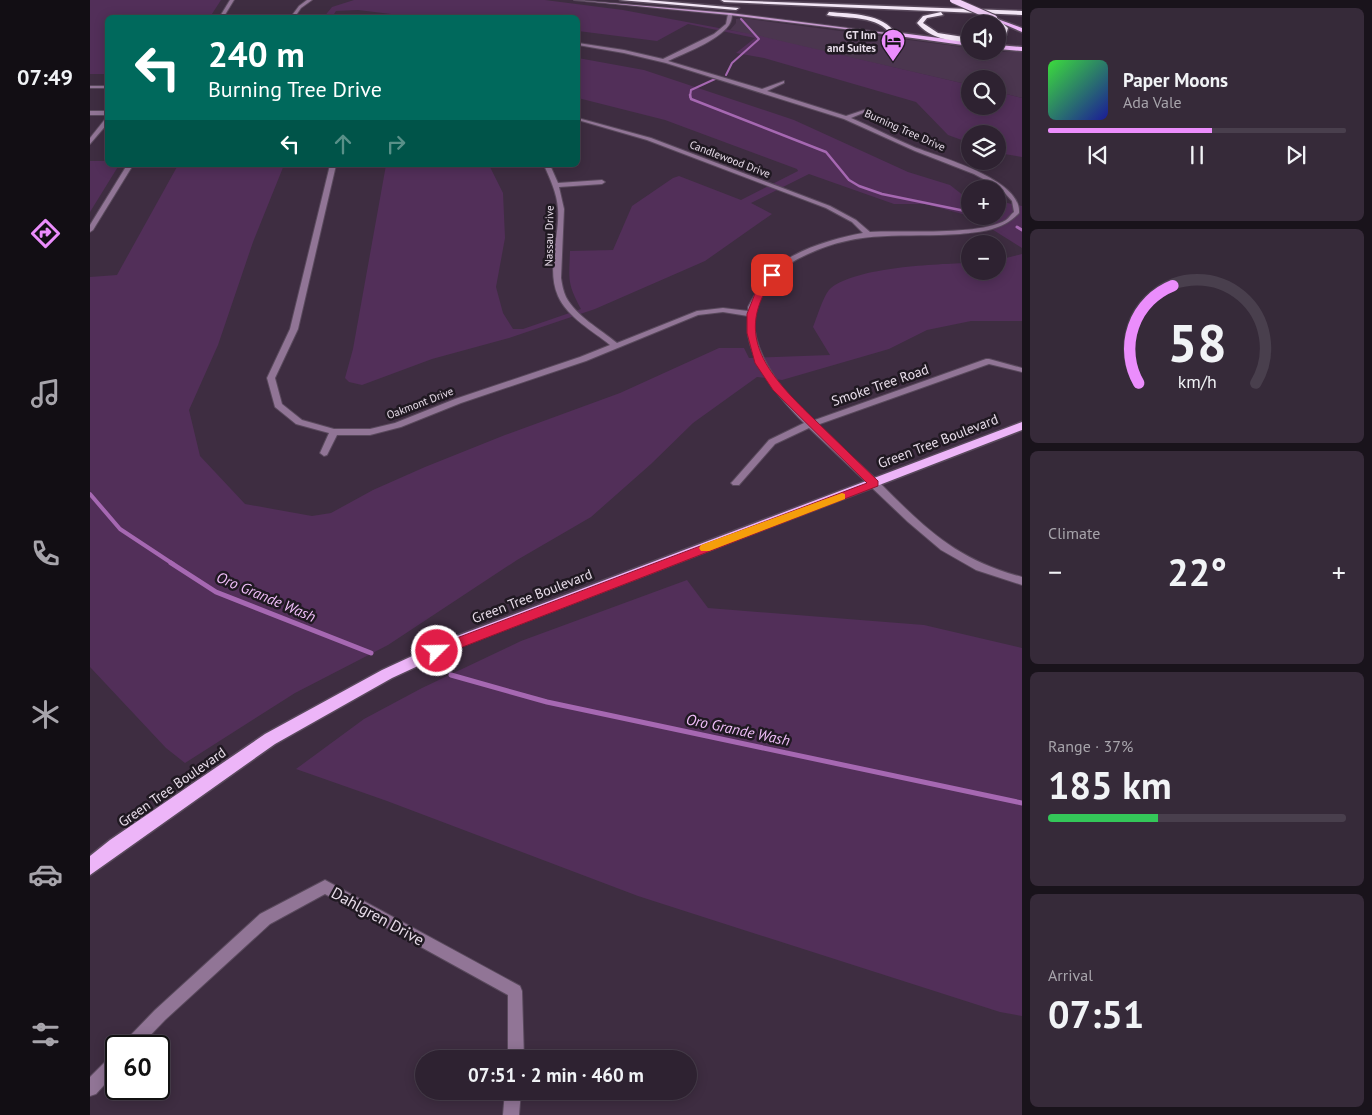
<!DOCTYPE html>
<html lang="en">
<head>
<meta charset="utf-8">
<style>
  body { margin:0; font-family:"PT Sans",sans-serif; background:#362a39; color:#f1f3f6; height:100vh; display:flex; flex-direction:column; font-size:19px; white-space:nowrap }
  * { box-sizing:border-box; margin:0 }
  p { font-size:16px; color:#a7a4ab }
  .icon { flex:none; width:28px; height:28px; fill:none; stroke:currentColor; stroke-width:2; stroke-linecap:round; stroke-linejoin:round }
  .map { position:relative; flex:1; overflow:hidden }
  .sheet { display:flex; flex-direction:column; gap:8px; padding:8px; background:#19131b; width:350px }
  .sheet>* { flex:none }
  .banner { position:absolute; left:15px; top:15px; width:475px; height:152px; border-radius:8px; box-shadow:0 2px 12px #0003,0 0 0 1px #493f4d; background:#00695c; color:#fff; overflow:hidden }
  .buttons { position:absolute; left:871px; top:15px; display:grid; gap:10px }
  .buttons a { display:grid; place-items:center; width:45px; height:45px; border-radius:50%; background:#2e2231; box-shadow:0 2px 12px #0003,0 0 0 1px #493f4d; font-size:25px }
  .speed { position:absolute; left:15px; top:1035px; display:flex; gap:10px; font-size:25px; font-weight:700; text-align:center }
  .speed>* { display:grid; place-content:center; width:65px; height:65px; border-radius:50%; background:#2e2231; box-shadow:0 2px 12px #0003,0 0 0 1px #493f4d; line-height:1 }
  .speed .limit { border:2px solid #111; border-radius:8px; background:#fff; color:#111 }
  .pin { position:absolute; display:grid; place-items:center; width:42px; height:42px; color:#fff; margin:-21px; border-radius:10px; box-shadow:0 2px 8px #0006 }
  .me { position:absolute; width:55px; margin:-28px; rotate:67deg; stroke-linejoin:round; filter:drop-shadow(0 0 4px #0008) }
  .turn { display:flex; align-items:center; gap:18px; height:105px; padding:0 20px; font-size:22px }
  .turn .icon { width:65px; height:65px; stroke-width:2.5 }
  .turn b { display:block; font-size:35px; line-height:42px }
  .lanes { display:flex; align-items:center; height:48px; padding:0 20px; background:#0003; justify-content:center; gap:25px; direction:ltr }
  .lanes .off { opacity:.35 }
  .big { font-size:38px; font-weight:600; line-height:1.1 }
  .sheet .card { flex:1; display:flex; flex-direction:column; justify-content:center; gap:8px; min-width:0; padding:0 18px; border-radius:8px; background:#362a39 }
  .sheet .dial { align-items:center; gap:0 }
  .dial svg { height:130px; overflow:visible; fill:none; stroke:#493f4d; stroke-width:7; stroke-linecap:round; text-anchor:middle }
  .dial text { fill:#f1f3f6; stroke:none }
  .song { display:flex; align-items:center; gap:15px }
  .cover { width:60px; height:60px; border-radius:8px; background:linear-gradient(135deg,hsl(120 70% 55%),hsl(240 70% 35%)) }
  .played { height:5px; border-radius:2px; background:linear-gradient(90deg,#eb8dfc 55%,#493f4d 55%) }
  .keys { display:flex; justify-content:space-around; direction:ltr }
  .heat { display:flex; justify-content:space-between; align-items:center; font-size:28px; direction:ltr }
  .charge { height:8px; border-radius:4px; background:linear-gradient(90deg,#34c759 37%,#493f4d 0) }
  .trip { position:absolute; left:325px; top:1050px; width:282px; height:50px; border-radius:25px; background:#2e2231; box-shadow:0 2px 12px #0003,0 0 0 1px #493f4d; font-weight:600; line-height:50px; text-align:center }
  main { display:flex; flex:1; min-height:0 }
  .dock { display:flex; flex-direction:column; width:90px; justify-content:space-around; align-items:center; background:#120e14; color:#a7a4ab }
  .dock .icon { width:35px; height:35px }
  .dock .selected { color:#eb8dfc }
  .dock b { font-size:22px; color:#f1f3f6 }
  .map>svg:first-child { display:block }
</style>
</head>
<body>
<main>
<nav class="dock">
<b>07:49</b>
<svg class="icon selected" aria-label="directions" viewBox="0 0 24 24"><path d="M12 3l9 9-9 9-9-9zM9 14v-3h6M13 9l2 2-2 2"/></svg>
<svg class="icon" aria-label="music" viewBox="0 0 24 24"><path d="M9 18V5l10-2v13"/><circle cx="6" cy="18" r="3"/><circle cx="16" cy="16" r="3"/></svg>
<svg class="icon" aria-label="phone" viewBox="0 0 24 24"><path d="M5 4h4l2 5-3 2q2 4 5 5l2-3 5 2v4C11 20 4 13 5 4z"/></svg>
<svg class="icon" aria-label="climate" viewBox="0 0 24 24"><path d="M12 3v18M4 7l16 10M4 17L20 7"/></svg>
<svg class="icon" aria-label="car" viewBox="0 0 24 24"><path d="M5 17H2v-5l4-1 3-4h7l3 4 3 1v5h-3M9 17h6M6 11h13"/><circle cx="7" cy="17" r="2"/><circle cx="17" cy="17" r="2"/></svg>
<svg class="icon" aria-label="filters" viewBox="0 0 24 24"><path d="M4 7h16M4 17h16"/><circle cx="9" cy="7" r="2"/><circle cx="15" cy="17" r="2"/></svg>
</nav>
<div class="map">
<svg width="932" height="1115" viewBox="0 0 932 1115">
  <rect width="100%" height="100%" fill="#3e2d41"/>
  <!-- built -->
  <polygon fill="#4b364f" points="652,18 880,48 880,51 932,52 932,98 908,92 908,79 880,79 880,85 640,30 646,23 646,19"/>
  <!-- green -->
  <g fill="#522f59">
    <polygon points="0,0 131,0 120,17 18,18 17,74 0,74"/>
    <polygon points="264,0 455,0 533,10 666,35 880,85 880,106 908,106 908,92 932,98 932,157 908,153 908,134 880,134 880,143 858,135 826,102 674,58 646,53 665,38 598,24 567,41 488,31 488,18 334,18 268,10 246,11 242,17 233,18 242,7"/>
    <path d="M488,58L554,70L704,120L818,172L860,185L874,196L880,197V216L835,204H804L719,174L661,203L682,214L615,261L505,309L419,338L342,359L272,385L259,382L255,378L263,349L296,165H399L413,193L415,238L406,287L413,313L423,329H433L491,309C477,283 479,280 480,251L523,250L542,206L583,178L589,176L651,200L708,171L707,169L575,120L488,98Z"/>
    <polygon points="0,161 17,161 18,165 29,165 0,212"/>
    <path d="M88,165H194L163,242L128,345L99,410L110,456L155,504L222,516L241,513L283,490L335,467L415,435L530,393L629,348H654L659,358L740,355L723,327C727,318 734,293 741,288C767,267 846,264 880,263V271H908V260L932,254V321H881L837,330L799,349L692,380L667,377L603,423L561,464L501,517L427,560L298,645L205,693L95,763L76,748L0,667V277L27,275Z"/>
    <polygon points="908,201 932,206 932,248 881,216 908,216"/>
    <polygon points="597,580 618,608 834,625 932,648 932,1016 910,1012 548,896 297,801 206,769 274,719 332,688 431,641"/>
  </g>
  <g fill="none" stroke-linecap="round" stroke-linejoin="round">
    <!-- stream-far4 -->
    <g stroke="#a668b2" stroke-width="2">
      <polyline points="636,75 642,63 669,39 651,19"/>
      <polyline points="600,97 601,90 625,79"/>
    </g>
    <!-- stream-far3 -->
    <g stroke="#a668b2" stroke-width="2.5">
      <polyline points="600,95 601,99 736,152 759,180 769,186 792,194 880,212"/>
      <polyline points="899,216 904,218"/>
    </g>
    <!-- stream-far2 -->
    <g stroke="#a668b2" stroke-width="3">
      <polyline points="901,217 905,218"/>
      <polyline points="927,227 932,230"/>
    </g>
    <!-- stream-far1 -->
    <polyline stroke="#a668b2" stroke-width="4" points="0,494 30,529 83,564"/>
    <!-- stream -->
    <g stroke="#a668b2" stroke-width="5">
      <polyline points="81,563 126,592 281,653"/>
      <polyline points="361,675 457,702 932,803"/>
    </g>
    <defs>
      <g id="minor">
        <polygon points="217,0 222,0 211,8 204,18 200,18 209,6"/>
        <path d="M640,13L642,14C642,18 641,22 639,25C628,41 595,53 578,61L672,89L694,81V83L677,91L756,116L780,108V110L761,118C782,127 803,138 824,147C849,157 932,179 929,213C914,230 892,232 870,234C814,238 771,229 718,254C704,260 690,269 681,280C676,286 673,293 670,300C648,339 695,395 722,421L896,359H899L932,368V372L899,364L727,425C746,444 767,461 786,479C834,527 864,559 932,577V585L886,570L851,550L818,522L719,428L685,444L649,485H643L641,483L643,481L679,440L714,423C691,400 664,369 658,335C657,329 658,322 658,316L633,312L608,315L496,361L371,403L311,427L280,435H247L237,455L234,456L230,453L239,433L206,424L185,407L177,378L200,329L240,165H246L208,329L185,378L192,404L212,420L244,429H280L305,423L365,399L490,357L520,345C503,331 477,317 468,296C456,269 470,236 468,209C467,193 460,179 454,165H460L468,183L512,180L515,182L512,184L469,187L474,209L471,278C472,284 473,291 476,297C486,316 510,329 527,343L607,311L633,308L658,311V307C663,298 668,288 674,280C694,252 741,239 773,233L762,222L736,208L557,140L488,120V118L561,138L740,206L766,220L780,232C813,230 889,236 916,220C919,218 921,214 924,212L922,201L914,192L901,183L884,174L825,151L754,119L576,63L534,53L488,45V43L534,50L573,59L624,34L636,24L638,14Z"/>
        <rect x="0" y="86" width="18" height="2"/>
        <rect x="0" y="111" width="18" height="4"/>
        <polygon points="16,118 18,118 18,123 0,144 0,138"/>
        <polygon points="235,880 430,986 432,991 434,1059 418,1059 418,995 235,894 180,924 75,1020 50,1046 32,1046 35,1041 65,1010 170,914"/>
        <polygon points="26,1053 26,1072 6,1094 0,1096 0,1077 21,1056"/>
        <polygon points="415,1091 431,1091 429,1115 413,1115"/>
      </g>
      <g id="tertiary">
        <polygon points="140,0 144,0 133,18 129,18"/>
        <polygon points="37,165 43,165 3,230 0,232 0,225"/>
      </g>
      <polygon id="secondary" points="484,0 640,13 805,34 803,35 640,15"/>
      <g id="primary">
        <polygon points="902,17 932,28 932,32 902,19"/>
        <polygon points="803,32 880,42 880,46 801,35"/>
        <polygon points="908,45 932,47 932,51 908,49"/>
        <polygon points="932,422 932,430 369,647 302,678 185,744 0,875 0,856 20,840 175,734 292,670 359,639"/>
      </g>
      <g id="motorway">
        <polygon points="530,0 558,0 649,8 646,10"/>
        <polygon points="631,0 932,11 932,15 634,2"/>
        <path d="M739,12C761,14 793,13 806,34L801,35C788,15 758,19 737,15Z"/>
        <path d="M851,12L853,15L837,18L833,23L848,33L880,38V42C861,41 840,39 827,23L833,16Z"/>
        <polygon points="902,17 906,17 918,28 916,35 908,39 908,35 913,29"/>
      </g>
    </defs>
    <!-- minor casing -->
    <use href="#minor" stroke="#59495c" stroke-width="2"/>
    <!-- tertiary casing -->
    <use href="#tertiary" stroke="#59495c" stroke-width="2"/>
    <!-- secondary casing -->
    <use href="#secondary" stroke="#59495c" stroke-width="2"/>
    <!-- primary casing -->
    <use href="#primary" stroke="#59495c" stroke-width="3"/>
    <!-- motorway casing -->
    <use href="#motorway" stroke="#59495c" stroke-width="3"/>
    <!-- minor -->
    <use href="#minor" fill="#917596" fill-rule="evenodd"/>
    <!-- tertiary -->
    <use href="#tertiary" fill="#917596" fill-rule="evenodd"/>
    <!-- secondary -->
    <use href="#secondary" fill="#c599cd" fill-rule="evenodd"/>
    <!-- primary -->
    <use href="#primary" fill="#edb5f8" fill-rule="evenodd"/>
    <!-- motorway -->
    <use href="#motorway" fill="#f2e5f5" fill-rule="evenodd"/>
    <defs>
      <polyline id="trunk-bridge" points="863,0 904,18"/>
    </defs>
    <!-- trunk-bridge casing -->
    <use href="#trunk-bridge" stroke="#59495c" stroke-width="8" stroke-linecap="butt"/>
    <!-- trunk-bridge -->
    <use href="#trunk-bridge" stroke="#f0cdf6" stroke-width="6"/>
  </g>
  <!-- route -->
  <path fill="#e11d48" stroke="#92132f" d="M682,272L686,275C639,336 681,377 725,420C746,440 767,461 788,481V486L352,655H343L341,651L343,647L777,483L683,390L665,363L657,333V314L668,286Z"/>
  <!-- slow -->
  <polygon fill="#f59e0b" points="752,493 755,494 755,499 619,551 611,551 609,548 611,545"/>
  <!-- icons -->
  <defs>
    <symbol id="hotel-pin" viewBox="-11 -11 22 30"><path d="M0 17L-7.5 6A9.5 9.5 0 1 1 7.5 6Z" fill="#eb8dfc" stroke="#201922"/><path d="M-6-4.5h1.5V1H6V5H4.5V3h-9V5H-6ZM-4 0a1.8 1.8 0 1 1 3.6 0ZM.5 0V-2.5h3Q6-2.5 6 0Z" fill="#111"/></symbol>
  </defs>
  <g fill-rule="evenodd">
    <use href="#hotel-pin" x="789" y="27" width="28" height="38"/>
  </g>
  <g text-anchor="middle" stroke-width="5" stroke-linejoin="round" paint-order="stroke">
    <!-- far-poi labels -->
    <g font-size="11" font-weight="bold" fill="#e7dce9" stroke="#201922" text-anchor="end">
      <text x="786" y="39">GT Inn<tspan x="786" dy="13">and Suites</tspan></text>
    </g>
    <!-- far-street labels -->
    <g font-size="11" fill="#e7dce9" stroke="#201922">
      <text transform="translate(815 130) rotate(24)" y="4">Burning Tree Drive</text>
      <text transform="translate(640 159) rotate(21)" y="4">Candlewood Drive</text>
      <text transform="translate(459 236) rotate(-89)" y="4">Nassau Drive</text>
      <text transform="translate(330 403) rotate(-21)" y="4">Oakmont Drive</text>
    </g>
    <!-- street labels -->
    <g font-size="14" fill="#e7dce9" stroke="#201922">
      <text transform="translate(790 385) rotate(-19)" y="5">Smoke Tree Road</text>
      <text transform="translate(848 441) rotate(-21)" y="5">Green Tree Boulevard</text>
      <text transform="translate(442 596) rotate(-21)" y="5">Green Tree Boulevard</text>
      <text transform="translate(82 787) rotate(-35)" y="5">Green Tree Boulevard</text>
    </g>
    <!-- water labels -->
    <g font-size="15" font-style="italic" fill="#f1bffa" stroke="#201922">
      <text transform="translate(176 597) rotate(23)" y="5">Oro Grande Wash</text>
      <text transform="translate(648 730) rotate(12)" y="5">Oro Grande Wash</text>
    </g>
    <!-- near-street labels -->
    <g font-size="16" fill="#e7dce9" stroke="#201922">
      <text transform="translate(288 916) rotate(29)" y="6">Dahlgren Drive</text>
    </g>
  </g>
</svg>
<div class="buttons">
<a><svg class="icon" aria-label="sound" viewBox="0 0 24 24"><path d="M4 9h4l5-4v14l-5-4H4zM17 9q2 3 0 6"/></svg></a>
<a><svg class="icon" aria-label="search" viewBox="0 0 24 24"><circle cx="10" cy="10" r="6"/><path d="M15 15l6 6"/></svg></a>
<a><svg class="icon" aria-label="layers" viewBox="0 0 24 24"><path d="M12 4l9 5-9 5-9-5zM3 14l9 5 9-5"/></svg></a>
<a>+</a>
<a>−</a>
</div>
<div class="speed"><div class="limit">60</div></div>
<div class="pin" style="left:682px;top:275px;background:#d93025"><svg class="icon" aria-label="arrive" viewBox="0 0 24 24"><path d="M6 21V4h12l-3 4 3 4H6"/></svg></div>
<svg class="me" style="left:347px;top:651px" viewBox="-20 -20 40 40"><circle r="17" fill="#e11d48" stroke="#fff" stroke-width="3"/><path d="M0-11L8 9 0 5-8 9z" fill="#fff"/></svg>
<div class="trip">07:51 · 2 min · 460 m</div>
<div class="banner">
<div class="turn"><svg class="icon" aria-label="left" viewBox="0 0 24 24"><path d="M17 20v-9H6M10 6l-5 5 5 5"/></svg><div><b>240 m</b>Burning Tree Drive</div></div>
<div class="lanes"><svg class="icon" aria-label="left" viewBox="0 0 24 24"><path d="M17 20v-9H6M10 6l-5 5 5 5"/></svg><svg class="icon off" aria-label="ahead" viewBox="0 0 24 24"><path d="M12 20V5M6 11l6-6 6 6"/></svg><svg class="icon off" aria-label="right" viewBox="0 0 24 24"><path d="M7 20v-9h11M14 6l5 5-5 5"/></svg></div>
</div>
</div>
<section class="sheet">
<div class="card">
<div class="song"><i class="cover"></i><div><b>Paper Moons</b><p>Ada Vale</p></div></div>
<div class="played"></div>
<div class="keys"><svg class="icon" aria-label="previous" viewBox="0 0 24 24"><path d="M18 5L8 12l10 7zM5 5v14"/></svg><svg class="icon" aria-label="pause" viewBox="0 0 24 24"><path d="M8 5v14M16 5v14"/></svg><svg class="icon" aria-label="next" viewBox="0 0 24 24"><path d="M6 5l10 7-10 7zM19 5v14"/></svg></div>
</div>
<div class="card dial"><svg viewBox="0 0 100 80">
<path d="M14 69A42 42 0 1 1 86 69"/>
<path d="M14 69A42 42 0 0 1 35 9" stroke="#eb8dfc"/>
<text x="50" y="56" font-size="32" font-weight="700">58</text>
<text x="50" y="72" font-size="11">km/h</text>
</svg></div>
<div class="card"><p>Climate</p>
<div class="heat"><a>−</a><b class="big">22°</b><a>+</a></div>
</div>
<div class="card"><p>Range · 37%</p><b class="big">185 km</b><div class="charge"></div></div>
<div class="card"><p>Arrival</p><b class="big">07:51</b></div>
</section>
</main>
</body>
</html>
